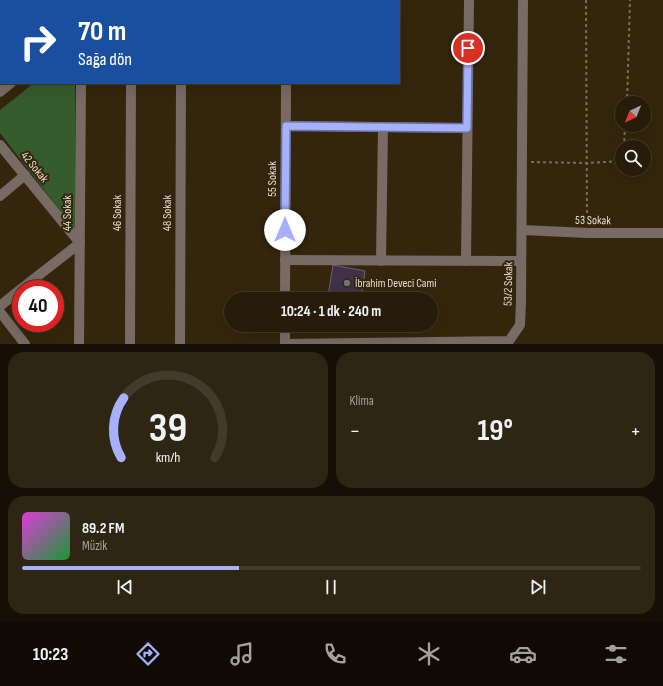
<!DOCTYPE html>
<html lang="tr">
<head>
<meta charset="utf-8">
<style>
  body { margin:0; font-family:"Sofia Sans Condensed",sans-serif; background:#2e2512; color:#f1f3f6; height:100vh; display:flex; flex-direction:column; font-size:15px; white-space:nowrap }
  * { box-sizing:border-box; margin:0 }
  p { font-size:13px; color:#a4a19c }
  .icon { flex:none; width:22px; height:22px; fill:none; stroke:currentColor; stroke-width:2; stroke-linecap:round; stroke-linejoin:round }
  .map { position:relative; height:344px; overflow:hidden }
  .panel { display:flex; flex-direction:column; gap:8px; padding:8px; background:#150f05; flex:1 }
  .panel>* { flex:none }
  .guide { position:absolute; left:0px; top:0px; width:400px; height:84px; box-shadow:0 4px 16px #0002,0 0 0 1px #423a2a; background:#1a4fa0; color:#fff; overflow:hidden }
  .needle { width:26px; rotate:223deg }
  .controls { position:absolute; left:615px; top:96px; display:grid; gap:8px }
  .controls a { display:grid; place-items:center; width:36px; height:36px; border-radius:50%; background:#261c09; box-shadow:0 4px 16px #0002,0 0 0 1px #423a2a; font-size:20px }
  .speed { position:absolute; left:12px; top:280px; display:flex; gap:8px; font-size:20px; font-weight:700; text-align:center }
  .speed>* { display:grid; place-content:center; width:52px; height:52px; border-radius:50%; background:#261c09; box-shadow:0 4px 16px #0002,0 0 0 1px #423a2a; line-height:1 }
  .speed .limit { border:6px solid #d22; background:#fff; color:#111 }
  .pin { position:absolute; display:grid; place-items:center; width:34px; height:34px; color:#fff; margin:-17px; border:2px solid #fff; border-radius:50%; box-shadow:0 1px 4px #0007 }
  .me { position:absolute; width:44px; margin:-22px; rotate:0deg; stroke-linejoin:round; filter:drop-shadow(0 0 3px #0008) }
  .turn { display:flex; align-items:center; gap:14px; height:84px; padding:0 12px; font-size:18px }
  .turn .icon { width:52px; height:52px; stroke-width:2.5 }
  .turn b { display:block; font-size:28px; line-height:34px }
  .big { font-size:30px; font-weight:700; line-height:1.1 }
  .panel .card { flex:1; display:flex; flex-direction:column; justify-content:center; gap:6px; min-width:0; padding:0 14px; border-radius:16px; background:#2e2512 }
  .panel .dial { align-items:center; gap:0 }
  .dial svg { height:104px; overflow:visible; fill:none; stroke:#423a2a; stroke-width:7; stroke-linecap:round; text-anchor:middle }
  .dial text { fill:#f1f3f6; stroke:none }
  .song { display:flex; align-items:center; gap:12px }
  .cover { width:48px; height:48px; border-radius:6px; background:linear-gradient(135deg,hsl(300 70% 55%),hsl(130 70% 35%)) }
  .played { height:4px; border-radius:2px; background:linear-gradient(90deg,#a5b1fc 35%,#423a2a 35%) }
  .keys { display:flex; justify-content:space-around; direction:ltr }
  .heat { display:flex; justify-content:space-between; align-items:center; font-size:22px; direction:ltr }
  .panel .tiles { flex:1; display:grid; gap:8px; grid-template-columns:1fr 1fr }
  .card:last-child { grid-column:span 2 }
  .trip { position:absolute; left:224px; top:292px; width:214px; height:40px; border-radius:20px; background:#261c09; box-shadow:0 4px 16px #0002,0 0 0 1px #423a2a; font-weight:700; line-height:40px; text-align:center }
  .tab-bar { display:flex; height:64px; justify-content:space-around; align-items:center; background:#0f0b04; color:#a4a19c }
  .tab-bar .icon { width:28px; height:28px }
  .tab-bar .current { color:#a5b1fc }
  .tab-bar b { font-size:18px; color:#f1f3f6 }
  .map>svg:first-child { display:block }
</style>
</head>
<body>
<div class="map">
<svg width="663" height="344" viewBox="0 0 663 344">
  <rect width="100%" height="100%" fill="#33260c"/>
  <!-- green -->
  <polygon fill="#365b2f" points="34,83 75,83 76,231 0,133 0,110"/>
  <!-- building -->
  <g fill="#413148" stroke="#6e5d76">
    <polygon points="333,265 365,271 361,299 322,299 323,295 328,296"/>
    <polygon points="379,325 391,325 391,327 389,331 384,332 380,329"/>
  </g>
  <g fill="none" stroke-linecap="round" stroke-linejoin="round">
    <!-- path -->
    <g stroke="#796e58" stroke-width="2" stroke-dasharray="3 3" stroke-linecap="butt">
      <polyline points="586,0 587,223"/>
      <polyline points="627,103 630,0"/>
      <polyline points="624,147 625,125"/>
      <polyline points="531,162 587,163 622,161"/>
    </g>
    <!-- minor -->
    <g stroke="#776b63" stroke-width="10">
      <polyline points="82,1 82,0"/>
      <polyline points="181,1 181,0"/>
      <polyline points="286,1 286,0"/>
      <polyline points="0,92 11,83"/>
      <polyline points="286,126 467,128"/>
      <polyline points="0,145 80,243 21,289"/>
      <polyline points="0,196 25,175"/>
      <polyline points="522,230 588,233 663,233"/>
      <polyline points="285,260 521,261"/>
      <polyline points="381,261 383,127"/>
      <polyline points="466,261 469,0"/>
      <polyline points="285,299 286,83"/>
      <polyline points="0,306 21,289"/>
      <polyline points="0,312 25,344"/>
      <polyline points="79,344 81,83"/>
      <polyline points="130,344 131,83"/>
      <polyline points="180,344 181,83"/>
      <polyline points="285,344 509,341 520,325 521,301 523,0"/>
      <polyline points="285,344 285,325"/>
    </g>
  </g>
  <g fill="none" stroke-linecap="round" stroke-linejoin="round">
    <defs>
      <polyline id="route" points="285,230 286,126 467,128 468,48"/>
    </defs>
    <!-- route casing -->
    <use href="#route" stroke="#6b73a4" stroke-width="10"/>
    <!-- route -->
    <use href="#route" stroke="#a5b1fc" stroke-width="7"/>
  </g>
  <!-- markers -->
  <circle fill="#6b7280" stroke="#33260c" stroke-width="1.5" cx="347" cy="283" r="4"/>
  <g text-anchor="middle" stroke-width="4" stroke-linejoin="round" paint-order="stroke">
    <!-- street labels -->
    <g font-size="12" fill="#e4dbcd" stroke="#33260c">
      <text transform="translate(35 167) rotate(51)" y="4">42 Sokak</text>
      <text transform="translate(272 179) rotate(-90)" y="4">55 Sokak</text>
      <text transform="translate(67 213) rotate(-90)" y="4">44 Sokak</text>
      <text transform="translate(117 213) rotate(-90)" y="4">46 Sokak</text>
      <text transform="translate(167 213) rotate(-90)" y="4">48 Sokak</text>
      <text transform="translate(593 220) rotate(1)" y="4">53 Sokak</text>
      <text transform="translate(508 284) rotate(-89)" y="4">53/2 Sokak</text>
    </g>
    <!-- poi labels -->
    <g font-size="12" fill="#e4dbcd" stroke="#33260c" text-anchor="start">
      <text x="355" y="287">İbrahim Deveci Cami</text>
    </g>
  </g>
</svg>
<div class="controls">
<a><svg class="needle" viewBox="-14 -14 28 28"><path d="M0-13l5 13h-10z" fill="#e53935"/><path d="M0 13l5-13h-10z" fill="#a4a19c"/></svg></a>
<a><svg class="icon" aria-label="search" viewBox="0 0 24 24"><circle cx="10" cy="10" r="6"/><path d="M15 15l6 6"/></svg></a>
</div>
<div class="speed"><div class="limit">40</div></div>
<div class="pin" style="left:468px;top:48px;background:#d93025"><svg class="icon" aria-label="arrive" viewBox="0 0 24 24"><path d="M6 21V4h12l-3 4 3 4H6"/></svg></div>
<svg class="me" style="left:285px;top:230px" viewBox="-20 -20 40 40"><circle r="19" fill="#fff"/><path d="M0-13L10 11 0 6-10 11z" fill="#a5b1fc"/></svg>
<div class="trip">10:24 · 1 dk · 240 m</div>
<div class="guide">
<div class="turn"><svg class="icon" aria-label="right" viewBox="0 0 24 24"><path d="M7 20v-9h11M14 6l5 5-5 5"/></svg><div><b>70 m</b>Sağa dön</div></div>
</div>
</div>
<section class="panel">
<div class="tiles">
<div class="card dial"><svg viewBox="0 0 100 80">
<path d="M14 69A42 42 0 1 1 86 69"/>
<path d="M14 69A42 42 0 0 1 16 23" stroke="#a5b1fc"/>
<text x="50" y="56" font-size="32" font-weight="700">39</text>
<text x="50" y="72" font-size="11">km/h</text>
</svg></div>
<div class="card"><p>Klima</p>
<div class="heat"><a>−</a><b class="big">19°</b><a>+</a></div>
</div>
<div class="card">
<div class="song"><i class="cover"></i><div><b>89.2 FM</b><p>Müzik</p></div></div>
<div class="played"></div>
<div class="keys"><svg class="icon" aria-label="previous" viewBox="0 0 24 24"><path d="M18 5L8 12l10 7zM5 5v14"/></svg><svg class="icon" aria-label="pause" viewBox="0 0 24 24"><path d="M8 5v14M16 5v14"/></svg><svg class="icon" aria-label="next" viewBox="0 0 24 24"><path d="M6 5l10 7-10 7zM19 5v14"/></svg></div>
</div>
</div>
</section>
<nav class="tab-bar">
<b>10:23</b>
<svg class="icon current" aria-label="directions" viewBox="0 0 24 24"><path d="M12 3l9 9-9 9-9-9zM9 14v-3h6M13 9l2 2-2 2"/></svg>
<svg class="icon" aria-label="music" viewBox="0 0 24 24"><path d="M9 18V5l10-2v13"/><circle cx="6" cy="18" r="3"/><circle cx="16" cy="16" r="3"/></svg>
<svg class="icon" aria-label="phone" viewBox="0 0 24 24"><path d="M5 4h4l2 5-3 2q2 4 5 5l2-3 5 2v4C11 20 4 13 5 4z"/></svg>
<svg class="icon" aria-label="climate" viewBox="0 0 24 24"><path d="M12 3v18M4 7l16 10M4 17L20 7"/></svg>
<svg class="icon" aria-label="car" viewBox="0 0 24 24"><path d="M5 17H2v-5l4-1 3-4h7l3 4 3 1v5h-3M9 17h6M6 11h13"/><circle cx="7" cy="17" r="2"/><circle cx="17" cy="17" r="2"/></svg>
<svg class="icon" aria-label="filters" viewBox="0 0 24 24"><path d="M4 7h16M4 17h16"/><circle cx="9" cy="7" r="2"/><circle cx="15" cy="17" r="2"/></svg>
</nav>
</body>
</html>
